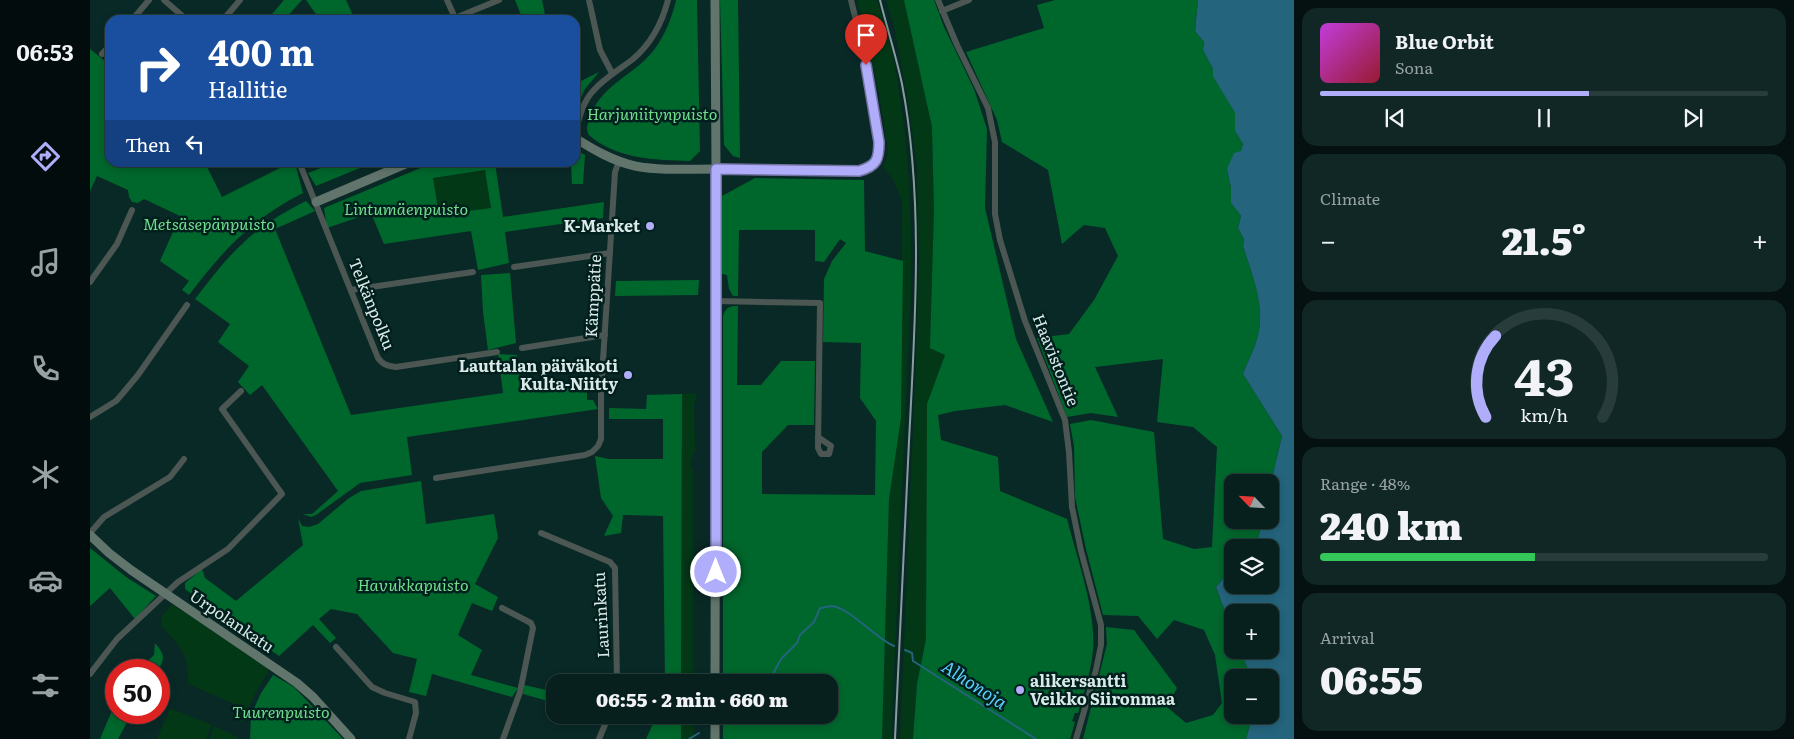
<!DOCTYPE html>
<html lang="en">
<head>
<meta charset="utf-8">
<style>
  body { margin:0; font-family:Literata,serif; background:#102726; color:#f1f3f6; height:100vh; display:flex; flex-direction:column; font-size:19px; white-space:nowrap }
  * { box-sizing:border-box; margin:0 }
  p { font-size:16px; color:#98a2a4 }
  .icon { flex:none; width:28px; height:28px; fill:none; stroke:currentColor; stroke-width:2; stroke-linecap:round; stroke-linejoin:round }
  .map { position:relative; flex:1; overflow:hidden }
  .details { display:flex; flex-direction:column; gap:8px; padding:8px; background:#041110; width:500px }
  .details>* { flex:none }
  .guide { position:absolute; left:15px; top:15px; width:475px; height:152px; border-radius:15px; box-shadow:0 2px 8px #0003,0 0 0 1px #283d3b; background:#1a4fa0; color:#fff; overflow:hidden }
  .needle { width:32px; rotate:295deg }
  .buttons { position:absolute; left:1134px; top:474px; display:grid; gap:10px }
  .buttons a { display:grid; place-items:center; width:55px; height:55px; border-radius:10px; background:#071f1d; box-shadow:0 2px 8px #0003,0 0 0 1px #283d3b; font-size:25px }
  .speed { position:absolute; left:15px; top:659px; display:flex; gap:10px; font-size:25px; font-weight:700; text-align:center }
  .speed>* { display:grid; place-content:center; width:65px; height:65px; border-radius:50%; background:#071f1d; box-shadow:0 2px 8px #0003,0 0 0 1px #283d3b; line-height:1 }
  .speed .limit { border:8px solid #d22; background:#fff; color:#111 }
  .pin { position:absolute; display:grid; place-items:center; width:42px; height:42px; color:#fff; margin:-51px -21px; border-radius:50% 50% 50% 0; rotate:-45deg; box-shadow:0 0 5px #0007 }
  .pin .icon { rotate:45deg }
  .me { position:absolute; width:55px; margin:-28px; rotate:0deg; stroke-linejoin:round; filter:drop-shadow(0 0 4px #0008) }
  .turn { display:flex; align-items:center; gap:18px; height:105px; padding:0 20px; font-size:22px }
  .turn .icon { width:65px; height:65px; stroke-width:2.5 }
  .turn b { display:block; font-size:35px; line-height:42px }
  .then { display:flex; align-items:center; height:48px; padding:0 20px; background:#0003; gap:10px; font-size:19px }
  .big { font-size:38px; font-weight:800; line-height:1.1 }
  .details .card { flex:1; display:flex; flex-direction:column; justify-content:center; gap:8px; min-width:0; padding:0 18px; border-radius:15px; background:#102726 }
  .details .dial { align-items:center; gap:0 }
  .dial svg { height:130px; overflow:visible; fill:none; stroke:#283d3b; stroke-width:7; stroke-linecap:round; text-anchor:middle }
  .dial text { fill:#f1f3f6; stroke:none }
  .song { display:flex; align-items:center; gap:15px }
  .cover { width:60px; height:60px; border-radius:8px; background:linear-gradient(135deg,hsl(290 70% 55%),hsl(350 70% 35%)) }
  .played { height:5px; border-radius:2px; background:linear-gradient(90deg,#b0aefa 60%,#283d3b 60%) }
  .keys { display:flex; justify-content:space-around; direction:ltr }
  .heat { display:flex; justify-content:space-between; align-items:center; font-size:28px; direction:ltr }
  .charge { height:8px; border-radius:4px; background:linear-gradient(90deg,#34c759 48%,#283d3b 0) }
  .trip { position:absolute; left:456px; top:674px; width:292px; height:50px; border-radius:15px; background:#071f1d; box-shadow:0 2px 8px #0003,0 0 0 1px #283d3b; font-weight:800; line-height:50px; text-align:center }
  main { display:flex; flex:1; min-height:0 }
  .menu { display:flex; flex-direction:column; width:90px; justify-content:space-around; align-items:center; background:#030c0c; color:#98a2a4 }
  .menu .icon { width:35px; height:35px }
  .menu .active { color:#b0aefa }
  .menu b { font-size:22px; color:#f1f3f6 }
  .map>svg:first-child { display:block }
</style>
</head>
<body>
<main>
<nav class="menu">
<b>06:53</b>
<svg class="icon active" aria-label="directions" viewBox="0 0 24 24"><path d="M12 3l9 9-9 9-9-9zM9 14v-3h6M13 9l2 2-2 2"/></svg>
<svg class="icon" aria-label="music" viewBox="0 0 24 24"><path d="M9 18V5l10-2v13"/><circle cx="6" cy="18" r="3"/><circle cx="16" cy="16" r="3"/></svg>
<svg class="icon" aria-label="phone" viewBox="0 0 24 24"><path d="M5 4h4l2 5-3 2q2 4 5 5l2-3 5 2v4C11 20 4 13 5 4z"/></svg>
<svg class="icon" aria-label="climate" viewBox="0 0 24 24"><path d="M12 3v18M4 7l16 10M4 17L20 7"/></svg>
<svg class="icon" aria-label="car" viewBox="0 0 24 24"><path d="M5 17H2v-5l4-1 3-4h7l3 4 3 1v5h-3M9 17h6M6 11h13"/><circle cx="7" cy="17" r="2"/><circle cx="17" cy="17" r="2"/></svg>
<svg class="icon" aria-label="filters" viewBox="0 0 24 24"><path d="M4 7h16M4 17h16"/><circle cx="9" cy="7" r="2"/><circle cx="15" cy="17" r="2"/></svg>
</nav>
<div class="map">
<svg width="1204" height="739" viewBox="0 0 1204 739">
  <rect width="100%" height="100%" fill="#092927"/>
  <!-- green -->
  <g fill="#033816">
    <path d="M767,0H787L789,7C794,24 799,41 803,58C819,134 822,212 821,290L801,739H792L799,499L811,418L812,200L803,179L793,167L798,155L797,144L789,92Z"/>
    <polygon points="796,0 814,0 842,127 844,211 855,355 837,405 836,639 827,684 823,739 810,739 826,363 829,260 827,165 818,101 804,26"/>
    <polygon points="395,170 401,208 349,216 343,178"/>
    <polygon points="607,393 604,407 605,450 600,462 603,471 603,682 591,682 592,394"/>
    <path d="M82,604L171,661L179,670L164,696L153,722L142,718L147,705L98,684C99,653 91,647 71,626L72,616Z"/>
    <polygon points="80,708 122,725 116,739 67,739"/>
    <polygon points="591,715 603,715 604,739 591,739"/>
    <polygon points="124,726 148,737 148,739 119,739"/>
  </g>
  <!-- forest -->
  <g fill="#00672c" fill-rule="evenodd">
    <polygon points="194,0 212,0 194,20 177,20"/>
    <polygon points="216,0 256,0 265,20 230,20"/>
    <polygon points="425,0 452,0 456,20 433,20"/>
    <path d="M586,0H607L610,151L600,161C565,160 526,159 499,135C496,129 497,126 499,120C510,84 543,77 564,50C575,35 582,18 586,0Z"/>
    <polygon points="630,0 648,0 650,158 643,156 634,145"/>
    <path d="M814,0H844L854,27L884,89L897,129L895,208L926,339L963,422L915,405L865,411L848,415L851,440L908,457L910,491L977,519C987,558 1006,610 1003,650C1001,671 994,693 988,713H985L982,721L985,722L980,739H823L827,684L836,639L837,404L855,355L840,348L844,211L842,127Z"/>
    <path d="M965,0H1108L1105,31L1114,42L1113,50L1123,69L1124,76L1145,113V131L1153,144L1151,151L1137,169L1141,188V203L1151,216L1148,228L1154,239L1153,246C1161,272 1174,302 1169,330C1167,345 1158,360 1153,374L1192,436L1180,487V482H1142V520H1172L1168,539L1161,547L1142,548V568L1126,587L1142,630V650H1150L1161,677L1142,678V715H1163L1156,739H993L1017,644L1016,627L1044,630L1087,688L1077,707L1096,723L1123,715L1132,703L1125,655L1114,630L1084,620L1067,639L1048,616L1013,615L996,549L985,497L984,446L980,424L1001,420L1064,432L1073,539L1104,549L1122,547L1127,447L1103,427L1067,422L1073,359L1005,367L1028,417L1001,413L977,417L947,338L979,334L1004,300L1028,256L1015,228L994,225L972,244L958,170L912,142L907,120L876,52L954,28L947,5Z"/>
    <path d="M0,49L20,65V162L115,163L132,197L200,163H205L213,193C162,219 133,250 99,295L92,290L99,281L70,261L90,216L54,199L48,203L42,202L39,197L38,190L7,176L0,191Z"/>
    <polygon points="509,72 495,89 485,110 485,84"/>
    <polygon points="485,149 495,155 493,184 482,184 481,163 485,162"/>
    <path d="M345,162L405,163L413,217L514,202L513,218L415,232L419,263L388,270L381,231L294,244L281,213L237,228L234,208ZM395,170L401,208L349,215L343,178Z"/>
    <polygon points="244,163 244,162 282,163 226,186 218,173"/>
    <path d="M665,178L774,180L775,251L813,261L811,418L799,499L792,739H633V715H740V682H633V316C636,307 639,306 648,306L647,385H671L691,361H725L724,425H698L672,452V494L785,495L786,421L770,398L771,343L733,342L734,279L742,261L756,243L750,239L734,262L725,261V230H649L648,296H643L639,289L637,275L632,274V196Z"/>
    <path d="M216,201L225,211L185,229L261,415L413,393L408,354L427,355L431,390L497,380V400H503L508,409L317,437L322,475L270,483L226,515L221,517L213,514H222L248,491L172,385L160,395L148,382L159,366L128,342L140,324L105,299C119,281 133,262 150,246C169,227 192,213 216,201Z"/>
    <polygon points="420,273 426,343 398,350 393,312 391,275"/>
    <polygon points="609,280 608,295 525,296 526,281"/>
    <polygon points="592,394 591,682 575,682 573,516 533,515 531,533 514,536 523,516 511,498 505,456 519,459 573,459 573,419 519,419 519,408 556,409 557,395"/>
    <polygon points="331,481 336,524 404,514 408,538 385,584 408,597 402,611 382,603 368,635 392,650 381,675 428,688 422,697 342,674 336,696 319,692 327,659 303,653 267,614 241,609 229,619 246,638 240,643 223,625 189,656 95,589 95,583 112,569 115,578 146,601 213,545 208,518 212,526 219,527 228,524 259,498 271,491"/>
    <polygon points="0,548 36,577 66,596 45,619 20,588 0,606"/>
    <path d="M65,643C74,654 76,658 68,670H48L64,655Z"/>
    <polygon points="183,675 204,687 253,739 160,739 161,715 171,693"/>
    <polygon points="434,685 465,692 465,703 433,694"/>
    <polygon points="26,701 26,712 42,713 28,739 10,739"/>
    <polygon points="567,715 591,715 591,739 556,739"/>
  </g>
  <!-- water -->
  <path fill="#24647c" d="M1108,0H1204V739H1156L1163,715H1180V678L1161,677L1150,650H1180V612H1142V630L1126,587L1142,568V585H1180V548L1161,547L1168,539L1172,520H1180V487L1192,436L1153,374C1158,360 1167,345 1169,330C1174,302 1161,272 1153,246L1154,239L1148,228L1151,216L1141,203V188L1137,169L1144,153L1151,151L1153,144L1145,131V113L1123,76V69L1113,50L1114,42L1105,31Z"/>
  <g fill="none" stroke-linecap="round" stroke-linejoin="round">
    <!-- stream -->
    <g stroke="#24647c" stroke-width="2">
      <polyline points="815,650 822,653 823,661 946,739"/>
      <path d="M663,682L683,674L691,659L707,643L710,635L724,622L730,608C734,608 738,606 742,606C760,608 785,638 804,646"/>
      <polyline points="599,739 609,733"/>
    </g>
    <!-- street -->
    <g stroke="#4c5753" stroke-width="6">
      <polyline points="74,0 97,20"/>
      <polyline points="357,0 366,20"/>
      <polyline points="499,0 510,50 522,73"/>
      <polyline points="848,0 867,45 898,108 905,142 905,214 910,240 935,321 975,420 979,452 982,507 991,551 1011,625 1011,645 1006,670 986,739"/>
      <polyline points="852,11 879,0"/>
      <polyline points="365,18 409,0"/>
      <polyline points="42,20 59,0"/>
      <polyline points="133,20 150,0"/>
      <polyline points="354,20 364,16"/>
      <polyline points="12,54 20,45"/>
      <path d="M485,134C489,119 492,103 503,91C514,78 529,70 543,59C562,43 572,23 578,0"/>
      <path d="M209,162L288,358C293,365 298,366 306,367L407,352"/>
      <polyline points="119,163 120,162"/>
      <path d="M626,169L769,171C778,169 786,165 788,155C791,143 787,129 785,117C779,78 771,39 761,0"/>
      <polyline points="424,267 520,253"/>
      <polyline points="0,282 27,244 42,210"/>
      <polyline points="261,290 383,272"/>
      <polyline points="625,301 730,303 728,448 731,454 739,454 741,446 728,437"/>
      <polyline points="432,348 515,335"/>
      <polyline points="0,417 26,401 33,393 48,375 97,305"/>
      <polyline points="346,478 495,455 502,452 508,446 511,439 511,392 525,172 529,161"/>
      <polyline points="0,533 14,517 80,477 94,459"/>
      <polyline points="451,533 520,562 525,568 527,682"/>
      <polyline points="412,608 441,623 443,628 430,692 413,739"/>
      <polyline points="246,647 282,687 295,693 325,702 326,713 319,739"/>
      <polyline points="0,674 27,639 88,582 138,549 192,494 132,409 151,391"/>
      <polyline points="509,739 519,715"/>
    </g>
    <!-- secondary -->
    <g stroke="#62756d" stroke-width="9">
      <polyline points="625,0 626,169 625,682"/>
      <path d="M485,138C504,150 523,161 545,166C571,171 599,169 626,169"/>
      <polyline points="226,202 320,162"/>
      <polyline points="0,535 19,553 41,570 207,683 223,697 261,739"/>
      <polyline points="625,739 625,715"/>
    </g>
    <!-- rail -->
    <path stroke="#879e9c" stroke-width="2" d="M790,0C797,28 806,56 812,84C834,198 825,325 819,441C815,541 810,640 805,739"/>
  </g>
  <g fill="none" stroke-linecap="round" stroke-linejoin="round">
    <defs>
      <path id="route" d="M626,572V169L769,171C787,166 789,159 789,142L776,65"/>
    </defs>
    <!-- route casing -->
    <use href="#route" stroke="#7271a2" stroke-width="12"/>
    <!-- route -->
    <use href="#route" stroke="#b0aefa" stroke-width="9"/>
  </g>
  <!-- markers -->
  <g fill="#b0aefa" stroke="#001f1d" stroke-width="2">
    <circle cx="560" cy="226" r="5"/>
    <circle cx="538" cy="375" r="5"/>
    <circle cx="930" cy="690" r="5"/>
  </g>
  <g text-anchor="middle" stroke-width="5" stroke-linejoin="round" paint-order="stroke">
    <!-- park labels -->
    <g font-size="16" font-style="italic" fill="#70de8c" stroke="#001f1d">
      <text x="562" y="120">Harjuniitynpuisto</text>
      <text x="316" y="215">Lintumäenpuisto</text>
      <text x="119" y="230">Metsäsepänpuisto</text>
      <text x="323" y="591">Havukkapuisto</text>
      <text x="191" y="718">Tuurenpuisto</text>
    </g>
    <!-- poi labels -->
    <g font-size="16" font-weight="bold" fill="#d9eae8" stroke="#001f1d" text-anchor="end">
      <text x="550" y="232">K-Market</text>
      <text x="528" y="372">Lauttalan päiväkoti<tspan x="528" dy="18">Kulta-Niitty</tspan></text>
      <text x="940" y="687" text-anchor="start">alikersantti<tspan x="940" dy="18">Veikko Siironmaa</tspan></text>
    </g>
    <!-- street labels -->
    <g font-size="16" fill="#d9eae8" stroke="#001f1d">
      <text transform="translate(503 296) rotate(-87)" y="6">Kämppätie</text>
      <text transform="translate(282 304) rotate(68)" y="6">Telkänpolku</text>
      <text transform="translate(966 360) rotate(68)" y="6">Haavistontie</text>
      <text transform="translate(511 615) rotate(-93)" y="6">Laurinkatu</text>
      <text transform="translate(142 621) rotate(34)" y="6">Urpolankatu</text>
    </g>
    <!-- water labels -->
    <g font-size="18" font-style="italic" fill="#59cffe" stroke="#001f1d">
      <text transform="translate(884 685) rotate(33)" y="6">Alhonoja</text>
    </g>
  </g>
</svg>
<div class="buttons">
<a><svg class="needle" viewBox="-14 -14 28 28"><path d="M0-13l5 13h-10z" fill="#e53935"/><path d="M0 13l5-13h-10z" fill="#98a2a4"/></svg></a>
<a><svg class="icon" aria-label="layers" viewBox="0 0 24 24"><path d="M12 4l9 5-9 5-9-5zM3 14l9 5 9-5"/></svg></a>
<a>+</a>
<a>−</a>
</div>
<div class="speed"><div class="limit">50</div></div>
<div class="pin" style="left:776px;top:65px;background:#d93025"><svg class="icon" aria-label="arrive" viewBox="0 0 24 24"><path d="M6 21V4h12l-3 4 3 4H6"/></svg></div>
<svg class="me" style="left:626px;top:572px" viewBox="-20 -20 40 40"><circle r="17" fill="#b0aefa" stroke="#fff" stroke-width="3"/><path d="M0-11L8 9 0 5-8 9z" fill="#fff"/></svg>
<div class="trip">06:55 · 2 min · 660 m</div>
<div class="guide">
<div class="turn"><svg class="icon" aria-label="right" viewBox="0 0 24 24"><path d="M7 20v-9h11M14 6l5 5-5 5"/></svg><div><b>400 m</b>Hallitie</div></div>
<div class="then">Then<svg class="icon" aria-label="left" viewBox="0 0 24 24"><path d="M17 20v-9H6M10 6l-5 5 5 5"/></svg></div>
</div>
</div>
<section class="details">
<div class="card">
<div class="song"><i class="cover"></i><div><b>Blue Orbit</b><p>Sona</p></div></div>
<div class="played"></div>
<div class="keys"><svg class="icon" aria-label="previous" viewBox="0 0 24 24"><path d="M18 5L8 12l10 7zM5 5v14"/></svg><svg class="icon" aria-label="pause" viewBox="0 0 24 24"><path d="M8 5v14M16 5v14"/></svg><svg class="icon" aria-label="next" viewBox="0 0 24 24"><path d="M6 5l10 7-10 7zM19 5v14"/></svg></div>
</div>
<div class="card"><p>Climate</p>
<div class="heat"><a>−</a><b class="big">21.5°</b><a>+</a></div>
</div>
<div class="card dial"><svg viewBox="0 0 100 80">
<path d="M14 69A42 42 0 1 1 86 69"/>
<path d="M14 69A42 42 0 0 1 20 19" stroke="#b0aefa"/>
<text x="50" y="56" font-size="32" font-weight="700">43</text>
<text x="50" y="72" font-size="11">km/h</text>
</svg></div>
<div class="card"><p>Range · 48%</p><b class="big">240 km</b><div class="charge"></div></div>
<div class="card"><p>Arrival</p><b class="big">06:55</b></div>
</section>
</main>
</body>
</html>
